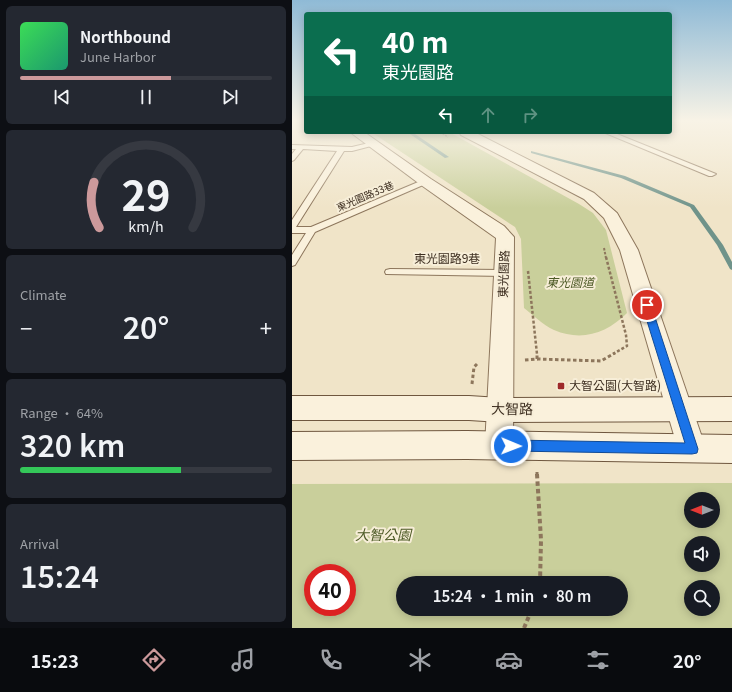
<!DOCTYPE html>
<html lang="en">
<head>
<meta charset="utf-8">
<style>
  body { margin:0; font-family:Georgia,"Noto Sans TC",serif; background:#242831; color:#f1f3f6; height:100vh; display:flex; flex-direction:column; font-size:15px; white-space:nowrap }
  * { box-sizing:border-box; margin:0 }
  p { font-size:13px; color:#9ea1a6 }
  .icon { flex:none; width:22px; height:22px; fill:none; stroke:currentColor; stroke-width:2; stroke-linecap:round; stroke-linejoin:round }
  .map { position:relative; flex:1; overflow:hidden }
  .panel { display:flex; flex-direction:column; gap:6px; padding:6px; background:#0d0f14; width:292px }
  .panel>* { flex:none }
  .banner { position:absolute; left:12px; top:12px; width:368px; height:122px; border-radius:4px; box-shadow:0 2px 10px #0003; background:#0b6e4f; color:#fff; overflow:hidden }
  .needle { width:26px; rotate:270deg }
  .fabs { position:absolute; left:392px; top:492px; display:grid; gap:8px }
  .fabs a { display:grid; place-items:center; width:36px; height:36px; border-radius:50%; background:#171b24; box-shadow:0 2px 10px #0003; font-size:20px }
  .speed { position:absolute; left:12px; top:564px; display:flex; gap:8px; font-size:20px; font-weight:700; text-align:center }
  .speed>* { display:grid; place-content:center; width:52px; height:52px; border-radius:50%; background:#171b24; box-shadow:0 2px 10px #0003; line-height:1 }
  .speed .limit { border:6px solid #d22; background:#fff; color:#111 }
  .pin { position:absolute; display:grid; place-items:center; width:34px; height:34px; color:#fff; margin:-17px; border:2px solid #fff; border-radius:50%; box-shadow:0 1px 4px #0007 }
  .me { position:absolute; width:44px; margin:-22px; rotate:91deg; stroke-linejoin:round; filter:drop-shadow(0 0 3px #0008) }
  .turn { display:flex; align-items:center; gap:14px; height:84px; padding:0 12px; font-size:18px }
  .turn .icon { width:52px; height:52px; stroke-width:2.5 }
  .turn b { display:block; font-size:28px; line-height:34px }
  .lanes { display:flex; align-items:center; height:38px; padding:0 12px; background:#0003; justify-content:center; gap:20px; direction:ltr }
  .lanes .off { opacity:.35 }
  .big { font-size:30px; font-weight:600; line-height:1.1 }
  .panel .tile { flex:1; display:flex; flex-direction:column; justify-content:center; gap:6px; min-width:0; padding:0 14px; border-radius:6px; background:#242831 }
  .panel .dial { align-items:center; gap:0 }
  .dial svg { height:104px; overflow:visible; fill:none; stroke:#363941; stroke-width:7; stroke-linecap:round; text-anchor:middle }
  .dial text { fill:#f1f3f6; stroke:none }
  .song { display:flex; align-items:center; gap:12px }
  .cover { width:48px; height:48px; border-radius:6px; background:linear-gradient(135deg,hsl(130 70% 55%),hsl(160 70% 35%)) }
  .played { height:4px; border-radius:2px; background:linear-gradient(90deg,#cc999b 60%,#363941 60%) }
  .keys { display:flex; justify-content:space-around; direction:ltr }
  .heat { display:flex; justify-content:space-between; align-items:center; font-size:22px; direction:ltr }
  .charge { height:6px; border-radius:3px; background:linear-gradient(90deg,#34c759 64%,#363941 0) }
  .trip { position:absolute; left:104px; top:576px; width:232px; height:40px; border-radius:20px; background:#171b24; box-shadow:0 2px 10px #0003; font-weight:600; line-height:40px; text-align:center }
  .tab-bar { display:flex; height:64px; justify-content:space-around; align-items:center; background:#090b0e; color:#9ea1a6 }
  .tab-bar .icon { width:28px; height:28px }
  .tab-bar .current { color:#cc999b }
  .tab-bar b { font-size:18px; color:#f1f3f6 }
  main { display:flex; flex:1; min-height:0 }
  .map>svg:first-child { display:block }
</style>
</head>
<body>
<main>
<section class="panel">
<div class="tile">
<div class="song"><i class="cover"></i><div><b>Northbound</b><p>June Harbor</p></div></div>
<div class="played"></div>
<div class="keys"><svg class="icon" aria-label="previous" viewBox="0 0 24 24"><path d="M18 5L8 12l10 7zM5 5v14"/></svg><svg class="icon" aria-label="pause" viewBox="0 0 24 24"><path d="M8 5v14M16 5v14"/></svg><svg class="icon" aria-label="next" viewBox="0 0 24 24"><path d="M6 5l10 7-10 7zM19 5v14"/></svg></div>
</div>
<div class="tile dial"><svg viewBox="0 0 100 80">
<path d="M14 69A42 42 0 1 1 86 69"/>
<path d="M14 69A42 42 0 0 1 10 34" stroke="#cc999b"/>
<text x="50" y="56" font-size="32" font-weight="700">29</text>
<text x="50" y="72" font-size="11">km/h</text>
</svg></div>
<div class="tile"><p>Climate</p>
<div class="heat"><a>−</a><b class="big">20°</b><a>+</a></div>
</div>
<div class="tile"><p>Range · 64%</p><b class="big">320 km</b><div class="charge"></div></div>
<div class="tile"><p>Arrival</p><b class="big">15:24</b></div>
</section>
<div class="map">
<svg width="440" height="628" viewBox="0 0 440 628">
  <rect width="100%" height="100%" fill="#f0e4c8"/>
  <!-- green -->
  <g fill="#c9cf9b" fill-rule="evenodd">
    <path d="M79,132H157L287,204L301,213L314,230L335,313C315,333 290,342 262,330C251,325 241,315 232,308L229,239L223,227Z"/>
    <path d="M440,483V628H0V484ZM399,499H421V521H399ZM399,543H421V565H399ZM21,573H55V607H21ZM111,583H329V609H111ZM399,587H421V609H399Z"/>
  </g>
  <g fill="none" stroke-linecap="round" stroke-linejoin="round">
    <!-- stream -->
    <g fill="#6f938a" fill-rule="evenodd">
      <polygon points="115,132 120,132 157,157 153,158"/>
      <polygon points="239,151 333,176 402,205 431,245 440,262 440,270 438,269 425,245 398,207 329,178 239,153"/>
    </g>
    <defs>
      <g id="lane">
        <polygon points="311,132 320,132 424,174 420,176 417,176"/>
        <polygon points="81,142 83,143 83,145 60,151 52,151 4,227 19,227 131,180 137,180 138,182 23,232 3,265 0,266 0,255 14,233 0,233 0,220 45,151 11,149 2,160 0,161 0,154 4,149 0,149 0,145 60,147"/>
        <polygon points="98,269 212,270 217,273 212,276 94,274 93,272 94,270"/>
      </g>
      <g id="street">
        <polygon points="58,132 72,132 139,179 212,226 222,237 221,446 217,455 207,459 197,455 193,446 204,238 129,185"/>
        <polygon points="167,132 182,132 302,193 325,213 346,250 414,449 410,458 400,462 390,458 386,449 328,250 312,218 292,199 169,135"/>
      </g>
      <g id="secondary">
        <polygon points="0,396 177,396 208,398 440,397 440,421 208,422 177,420 0,420"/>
        <polygon points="175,431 440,435 440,463 175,459 0,460 0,432"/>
      </g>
    </defs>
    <!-- lane casing -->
    <use href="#lane" stroke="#8d765c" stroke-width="2"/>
    <!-- street casing -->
    <use href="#street" stroke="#8d765c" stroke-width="2"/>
    <!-- secondary casing -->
    <use href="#secondary" stroke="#6f573f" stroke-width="2"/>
    <!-- path-far4 -->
    <polyline stroke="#8d765c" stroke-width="1.5" stroke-dasharray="2 1" stroke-linecap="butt" points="148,132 156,137"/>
    <!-- path-far3 -->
    <polyline stroke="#8d765c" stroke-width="2" stroke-dasharray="2.5 1.5" stroke-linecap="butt" points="312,248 314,258"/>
    <!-- path-far2 -->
    <g stroke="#8d765c" stroke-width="2.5" stroke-dasharray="3 2" stroke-linecap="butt">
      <polyline points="314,257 334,335 335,346 321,354"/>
      <polyline points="236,271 245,354"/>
    </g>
    <!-- path-far1 -->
    <g stroke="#8d765c" stroke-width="3" stroke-dasharray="3.5 2.5" stroke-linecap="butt">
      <polyline points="245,359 309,361 323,353"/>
      <polyline points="233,360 245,359 245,353"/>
      <polyline points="180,384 182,367 185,364"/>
      <polyline points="245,472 245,475"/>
    </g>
    <!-- path -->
    <g stroke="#8d765c" stroke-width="4" stroke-dasharray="4.5 3" stroke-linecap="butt">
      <polyline points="245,474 249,540 248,583"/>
      <polyline points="232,628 240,609"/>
    </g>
    <!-- lane -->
    <use href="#lane" fill="#faf1dc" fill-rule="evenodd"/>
    <!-- street -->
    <use href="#street" fill="#faf1dc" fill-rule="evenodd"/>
    <!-- secondary -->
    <use href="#secondary" fill="#faf1dc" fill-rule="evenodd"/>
  </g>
  <!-- sky -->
  <linearGradient id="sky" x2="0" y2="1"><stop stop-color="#8fbad6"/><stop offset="0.58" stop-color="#f8f3e6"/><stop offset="1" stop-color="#f8f3e6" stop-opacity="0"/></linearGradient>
  <rect width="440" height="208" fill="url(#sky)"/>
  <!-- route -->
  <polygon fill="#1a73e8" stroke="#114b97" points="355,302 359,305 406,449 405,453 400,454 219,451 215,450 213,446 215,442 219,440 393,443 350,305"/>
  <!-- markers -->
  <rect fill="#9e2a2b" stroke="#f7eed8" stroke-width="1.5" x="265" y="382" width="8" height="8" rx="2"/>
  <g text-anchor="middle" stroke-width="4" stroke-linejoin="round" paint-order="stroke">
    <!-- far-street labels -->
    <g font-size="10" fill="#3d2e20" stroke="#f7eed8">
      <text transform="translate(73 196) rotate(-23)" y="4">東光園路33巷</text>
    </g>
    <!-- street labels -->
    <g font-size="12" fill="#3d2e20" stroke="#f7eed8">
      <text x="155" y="263">東光園路9巷</text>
      <text transform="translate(212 274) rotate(-88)" y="4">東光園路</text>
    </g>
    <!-- park labels -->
    <g font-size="12" font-style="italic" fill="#4d5a26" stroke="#f7eed8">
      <text x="278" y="287">東光園道</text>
    </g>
    <!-- poi labels -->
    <g font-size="12" fill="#3d2e20" stroke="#f7eed8" text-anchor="start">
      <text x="277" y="390">大智公園(大智路)</text>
    </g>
    <!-- near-street labels -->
    <g font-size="14" fill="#3d2e20" stroke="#f7eed8">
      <text transform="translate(220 409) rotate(1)" y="5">大智路</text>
    </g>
    <!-- near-park labels -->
    <g font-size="14" font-style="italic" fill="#4d5a26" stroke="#f7eed8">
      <text x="91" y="540">大智公園</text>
    </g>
  </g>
</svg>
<div class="fabs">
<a><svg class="needle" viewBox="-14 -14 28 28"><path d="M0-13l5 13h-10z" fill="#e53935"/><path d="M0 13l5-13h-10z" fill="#9ea1a6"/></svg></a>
<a><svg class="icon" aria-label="sound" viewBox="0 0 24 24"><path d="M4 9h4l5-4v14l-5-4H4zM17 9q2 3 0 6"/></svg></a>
<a><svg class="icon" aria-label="search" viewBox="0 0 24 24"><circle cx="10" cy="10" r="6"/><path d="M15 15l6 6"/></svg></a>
</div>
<div class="speed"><div class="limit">40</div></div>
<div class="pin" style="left:355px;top:305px;background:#d93025"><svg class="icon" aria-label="arrive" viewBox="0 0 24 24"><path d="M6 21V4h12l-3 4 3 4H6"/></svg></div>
<svg class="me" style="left:219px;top:446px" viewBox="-20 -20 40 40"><circle r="17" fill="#1a73e8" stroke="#fff" stroke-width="3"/><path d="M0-11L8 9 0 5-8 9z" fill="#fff"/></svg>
<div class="trip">15:24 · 1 min · 80 m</div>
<div class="banner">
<div class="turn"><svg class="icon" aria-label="left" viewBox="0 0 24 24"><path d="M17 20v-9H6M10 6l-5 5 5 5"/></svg><div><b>40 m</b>東光園路</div></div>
<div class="lanes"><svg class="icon" aria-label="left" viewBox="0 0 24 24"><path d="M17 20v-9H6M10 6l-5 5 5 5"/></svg><svg class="icon off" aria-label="ahead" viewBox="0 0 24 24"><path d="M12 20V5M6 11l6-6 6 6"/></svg><svg class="icon off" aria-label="right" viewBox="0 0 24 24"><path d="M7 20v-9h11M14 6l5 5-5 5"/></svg></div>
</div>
</div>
</main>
<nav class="tab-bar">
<b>15:23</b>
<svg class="icon current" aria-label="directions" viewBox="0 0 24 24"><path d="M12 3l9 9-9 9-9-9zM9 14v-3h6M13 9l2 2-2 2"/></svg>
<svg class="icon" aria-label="music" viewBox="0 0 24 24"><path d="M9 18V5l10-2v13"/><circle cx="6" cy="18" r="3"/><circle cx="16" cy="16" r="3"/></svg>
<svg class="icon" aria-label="phone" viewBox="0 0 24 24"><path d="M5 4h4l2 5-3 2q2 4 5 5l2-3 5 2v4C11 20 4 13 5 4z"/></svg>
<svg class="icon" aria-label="climate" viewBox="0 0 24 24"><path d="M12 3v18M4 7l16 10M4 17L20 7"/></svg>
<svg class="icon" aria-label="car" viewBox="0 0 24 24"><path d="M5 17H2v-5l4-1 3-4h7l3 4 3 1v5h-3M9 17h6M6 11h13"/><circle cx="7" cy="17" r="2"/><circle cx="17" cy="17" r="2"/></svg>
<svg class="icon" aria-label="filters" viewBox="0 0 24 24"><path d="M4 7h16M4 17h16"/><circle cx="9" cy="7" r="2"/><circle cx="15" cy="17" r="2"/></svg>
<b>20°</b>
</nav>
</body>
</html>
